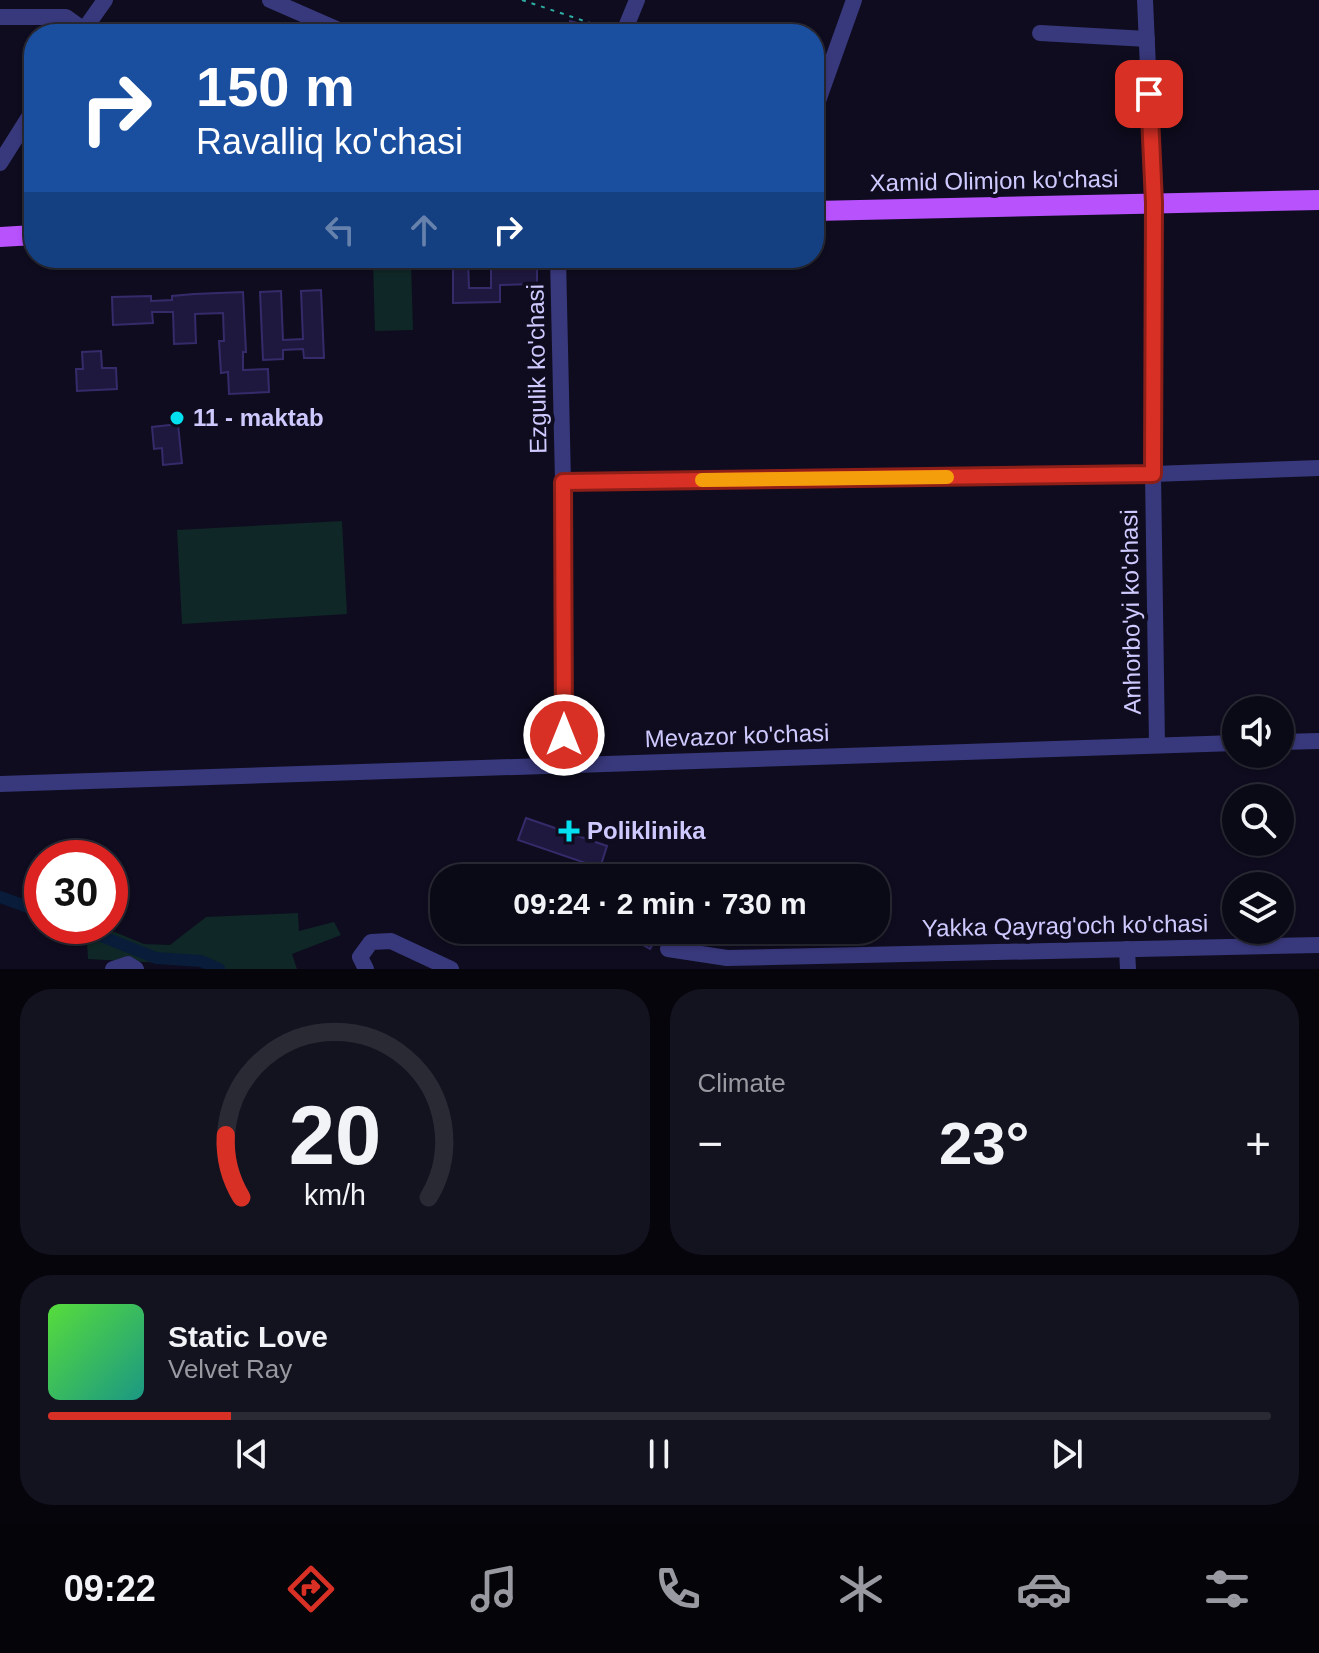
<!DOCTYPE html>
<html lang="en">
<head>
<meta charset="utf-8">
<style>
  body { margin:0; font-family:Arial,sans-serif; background:#13121f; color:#f1f3f6; height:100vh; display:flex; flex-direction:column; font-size:30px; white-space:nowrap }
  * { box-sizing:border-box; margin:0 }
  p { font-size:26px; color:#999aa1 }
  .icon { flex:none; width:44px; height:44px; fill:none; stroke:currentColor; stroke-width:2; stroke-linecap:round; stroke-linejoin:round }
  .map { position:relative; height:969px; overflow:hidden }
  .drawer { display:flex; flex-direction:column; gap:20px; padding:20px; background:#06050c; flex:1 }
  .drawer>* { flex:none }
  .top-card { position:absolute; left:24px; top:24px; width:800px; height:244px; border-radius:32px; box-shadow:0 2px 6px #0004,0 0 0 2px #2a2a35; background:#1a4fa0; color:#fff; overflow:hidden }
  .controls { position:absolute; left:1222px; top:696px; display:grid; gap:16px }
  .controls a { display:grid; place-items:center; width:72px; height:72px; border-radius:50%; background:#0a0916; box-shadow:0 2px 6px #0004,0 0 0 2px #2a2a35; font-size:40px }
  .speed { position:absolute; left:24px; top:840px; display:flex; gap:16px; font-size:40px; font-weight:700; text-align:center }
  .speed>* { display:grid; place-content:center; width:104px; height:104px; border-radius:50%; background:#0a0916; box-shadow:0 2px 6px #0004,0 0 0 2px #2a2a35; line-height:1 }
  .speed .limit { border:12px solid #d22; background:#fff; color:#111 }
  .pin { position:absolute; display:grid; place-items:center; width:68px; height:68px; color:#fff; margin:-34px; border-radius:16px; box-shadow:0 4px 12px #0006 }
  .me { position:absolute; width:88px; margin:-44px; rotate:0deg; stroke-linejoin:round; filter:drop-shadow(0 0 6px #0008) }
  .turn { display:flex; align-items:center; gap:28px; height:168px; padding:0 40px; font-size:36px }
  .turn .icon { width:104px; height:104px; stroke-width:2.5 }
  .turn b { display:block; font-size:56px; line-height:68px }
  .lanes { display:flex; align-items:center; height:76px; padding:0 40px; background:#0003; justify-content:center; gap:40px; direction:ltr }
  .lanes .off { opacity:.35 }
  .big { font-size:60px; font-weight:600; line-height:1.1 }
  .drawer .widget { flex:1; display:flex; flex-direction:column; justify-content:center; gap:12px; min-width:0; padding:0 28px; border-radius:32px; background:#13121f }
  .drawer .dial { align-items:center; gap:0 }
  .dial svg { height:208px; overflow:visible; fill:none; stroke:#2a2a35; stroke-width:7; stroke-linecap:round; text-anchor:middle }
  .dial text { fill:#f1f3f6; stroke:none }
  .song { display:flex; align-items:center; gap:24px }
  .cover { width:96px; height:96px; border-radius:12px; background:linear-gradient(135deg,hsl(110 70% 55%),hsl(170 70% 35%)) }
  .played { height:8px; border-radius:4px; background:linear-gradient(90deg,#d93025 15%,#2a2a35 15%) }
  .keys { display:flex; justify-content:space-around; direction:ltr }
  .heat { display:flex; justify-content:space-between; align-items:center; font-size:44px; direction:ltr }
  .drawer .tiles { flex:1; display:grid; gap:20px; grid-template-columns:1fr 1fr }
  .widget:last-child { grid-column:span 2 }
  .trip { position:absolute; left:430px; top:864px; width:460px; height:80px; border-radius:32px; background:#0a0916; box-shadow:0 2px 6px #0004,0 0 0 2px #2a2a35; font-weight:600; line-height:80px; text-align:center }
  .dock { display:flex; height:128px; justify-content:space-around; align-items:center; background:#040409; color:#999aa1 }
  .dock .icon { width:56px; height:56px }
  .dock .active { color:#d93025 }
  .dock b { font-size:36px; color:#f1f3f6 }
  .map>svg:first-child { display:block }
</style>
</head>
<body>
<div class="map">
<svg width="1319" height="969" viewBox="0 0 1319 969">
  <rect width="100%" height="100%" fill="#0e0c1e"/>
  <!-- green -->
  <g fill="#0f2726">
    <polygon points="411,262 413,330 375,331 373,263"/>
    <polygon points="342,521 347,614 182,624 177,530"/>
    <polygon points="298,913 299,931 334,922 341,935 292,954 297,969 207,969 199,965 88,959 86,926 100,926 144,944 170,945 206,917"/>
  </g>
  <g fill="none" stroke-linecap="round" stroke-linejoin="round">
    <!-- canal -->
    <g stroke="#091c39" stroke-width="12">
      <polyline points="0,897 42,912"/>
      <polyline points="76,926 156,958 201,961 219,969"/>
    </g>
  </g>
  <!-- building -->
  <g fill="#1f183e" stroke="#352b6a" stroke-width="2">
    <polygon points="570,21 607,31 607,34 569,34"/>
    <polygon points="453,258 468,258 469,288 491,288 491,258 537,258 537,284 500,285 500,302 453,303"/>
    <polygon points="321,290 324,358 304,358 303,349 283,350 283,359 263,360 260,292 281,291 283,340 303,339 301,291"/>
    <polygon points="243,292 246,352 243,352 243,370 268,369 269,392 229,394 228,372 221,373 219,341 224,341 223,313 195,314 196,343 174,344 173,312 152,312 153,323 113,325 112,297 151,296 151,301 172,300 172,296 194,294"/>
    <polygon points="101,351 102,368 116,368 117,389 77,391 76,369 83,369 82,352"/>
    <polygon points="178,424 182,463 163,465 162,448 154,449 152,427"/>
    <polygon points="526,818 607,846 600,868 518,840"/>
    <polygon points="617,930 661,930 650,949"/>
  </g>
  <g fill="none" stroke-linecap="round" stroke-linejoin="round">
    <!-- path -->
    <polyline stroke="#2eada2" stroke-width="2" stroke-dasharray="4 6" stroke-linecap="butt" points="522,0 611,30"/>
    <!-- minor -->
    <g stroke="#38387c" stroke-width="16">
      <polyline points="270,0 348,34"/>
      <polyline points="1145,0 1154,203 1153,474 1157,744"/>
      <polyline points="0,17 66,17 84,30"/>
      <polyline points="1040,33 1147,39"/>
      <polyline points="81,34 105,0"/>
      <polyline points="623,34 637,0"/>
      <polyline points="814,112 854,0"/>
      <polyline points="0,163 34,109"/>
      <polyline points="558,258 563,482 564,767"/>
      <polyline points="563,482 1153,474 1319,468"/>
      <polyline points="1280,742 1319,741"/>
      <polyline points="0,784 1236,743"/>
      <polyline points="668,949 727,958 1319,945"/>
      <polyline points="1127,949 1128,969"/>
      <polyline points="113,969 128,964 136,969"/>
      <polyline points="366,969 360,957 371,942 391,941 451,969"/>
    </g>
    <!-- major -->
    <g stroke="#b752fd" stroke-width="20">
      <polyline points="814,211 1319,200"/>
      <polyline points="0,237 34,235"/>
    </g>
  </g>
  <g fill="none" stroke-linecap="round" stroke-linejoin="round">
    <defs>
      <polyline id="route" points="564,735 563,482 1153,474 1154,203 1149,94"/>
    </defs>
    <!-- route casing -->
    <use href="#route" stroke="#8d1f18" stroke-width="20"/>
    <!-- route -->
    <use href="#route" stroke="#d93025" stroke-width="14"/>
    <!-- slow -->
    <polyline stroke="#f59e0b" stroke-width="14" points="702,480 947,477"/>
  </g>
  <!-- markers -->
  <g fill="#03e0f0" stroke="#0e0c1e" stroke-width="3">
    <circle cx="177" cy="418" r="8"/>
    <path d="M565 819h8v8h8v8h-8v8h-8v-8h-8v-8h8z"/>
  </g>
  <g text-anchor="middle" stroke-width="8" stroke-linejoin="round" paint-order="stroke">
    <!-- street labels -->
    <g font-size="24" fill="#cec9fe" stroke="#0e0c1e">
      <text transform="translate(994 181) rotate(-1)" y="8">Xamid Olimjon ko'chasi</text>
      <text transform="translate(537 369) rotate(-91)" y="8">Ezgulik ko'chasi</text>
      <text transform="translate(1131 612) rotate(-91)" y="8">Anhorbo'yi ko'chasi</text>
      <text transform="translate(737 736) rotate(-2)" y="8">Mevazor ko'chasi</text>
      <text transform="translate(1065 926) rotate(-1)" y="8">Yakka Qayrag'och ko'chasi</text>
    </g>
    <!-- poi labels -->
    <g font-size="24" font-weight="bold" fill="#cec9fe" stroke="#0e0c1e" text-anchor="start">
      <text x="193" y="426">11 - maktab</text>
      <text x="587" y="839">Poliklinika</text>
    </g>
  </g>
</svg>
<div class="controls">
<a><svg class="icon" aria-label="sound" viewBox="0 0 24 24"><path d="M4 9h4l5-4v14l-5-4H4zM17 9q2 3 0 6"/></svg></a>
<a><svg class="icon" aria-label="search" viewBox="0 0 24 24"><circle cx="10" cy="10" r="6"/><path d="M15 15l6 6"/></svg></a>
<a><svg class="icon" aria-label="layers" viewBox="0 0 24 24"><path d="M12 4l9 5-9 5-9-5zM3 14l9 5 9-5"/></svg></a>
</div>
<div class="speed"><div class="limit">30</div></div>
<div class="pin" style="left:1149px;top:94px;background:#d93025"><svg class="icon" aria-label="arrive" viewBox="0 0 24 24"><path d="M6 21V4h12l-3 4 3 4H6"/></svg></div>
<svg class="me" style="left:564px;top:735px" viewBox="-20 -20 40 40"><circle r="17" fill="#d93025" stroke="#fff" stroke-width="3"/><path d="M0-11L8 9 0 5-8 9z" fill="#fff"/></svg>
<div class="trip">09:24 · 2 min · 730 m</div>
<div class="top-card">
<div class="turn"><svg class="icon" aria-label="right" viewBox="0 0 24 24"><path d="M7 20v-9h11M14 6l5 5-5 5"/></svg><div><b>150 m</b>Ravalliq ko'chasi</div></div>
<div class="lanes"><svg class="icon off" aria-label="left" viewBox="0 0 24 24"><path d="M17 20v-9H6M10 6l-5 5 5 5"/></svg><svg class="icon off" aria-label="ahead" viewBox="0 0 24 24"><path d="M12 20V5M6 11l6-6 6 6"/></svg><svg class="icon" aria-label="right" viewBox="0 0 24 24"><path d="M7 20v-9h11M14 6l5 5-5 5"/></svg></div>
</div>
</div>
<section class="drawer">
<div class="tiles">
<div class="widget dial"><svg viewBox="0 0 100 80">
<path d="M14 69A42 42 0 1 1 86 69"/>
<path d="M14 69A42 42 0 0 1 8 45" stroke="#d93025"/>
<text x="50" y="56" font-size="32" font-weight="700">20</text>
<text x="50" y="72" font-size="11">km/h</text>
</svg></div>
<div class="widget"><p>Climate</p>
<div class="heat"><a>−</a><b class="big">23°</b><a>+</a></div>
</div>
<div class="widget">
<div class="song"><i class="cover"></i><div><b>Static Love</b><p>Velvet Ray</p></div></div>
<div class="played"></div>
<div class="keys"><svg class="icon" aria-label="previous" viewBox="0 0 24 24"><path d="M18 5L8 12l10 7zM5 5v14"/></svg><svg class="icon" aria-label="pause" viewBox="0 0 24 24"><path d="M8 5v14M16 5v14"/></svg><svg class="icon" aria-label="next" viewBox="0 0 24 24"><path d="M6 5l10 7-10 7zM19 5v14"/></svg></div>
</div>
</div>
</section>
<nav class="dock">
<b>09:22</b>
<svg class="icon active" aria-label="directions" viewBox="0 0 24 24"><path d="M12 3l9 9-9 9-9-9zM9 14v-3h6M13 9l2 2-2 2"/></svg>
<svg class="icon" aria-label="music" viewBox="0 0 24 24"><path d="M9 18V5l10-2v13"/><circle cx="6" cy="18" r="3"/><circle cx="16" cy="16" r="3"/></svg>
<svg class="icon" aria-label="phone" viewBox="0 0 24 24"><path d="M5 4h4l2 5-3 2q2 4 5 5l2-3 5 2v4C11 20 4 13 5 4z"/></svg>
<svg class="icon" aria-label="climate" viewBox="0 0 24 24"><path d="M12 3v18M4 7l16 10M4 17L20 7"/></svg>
<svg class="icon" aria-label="car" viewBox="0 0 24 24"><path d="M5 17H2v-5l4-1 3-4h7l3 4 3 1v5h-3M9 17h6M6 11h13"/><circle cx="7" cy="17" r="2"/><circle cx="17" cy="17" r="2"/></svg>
<svg class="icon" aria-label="filters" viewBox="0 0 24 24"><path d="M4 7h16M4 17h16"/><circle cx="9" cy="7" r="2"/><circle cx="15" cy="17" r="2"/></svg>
</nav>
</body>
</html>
